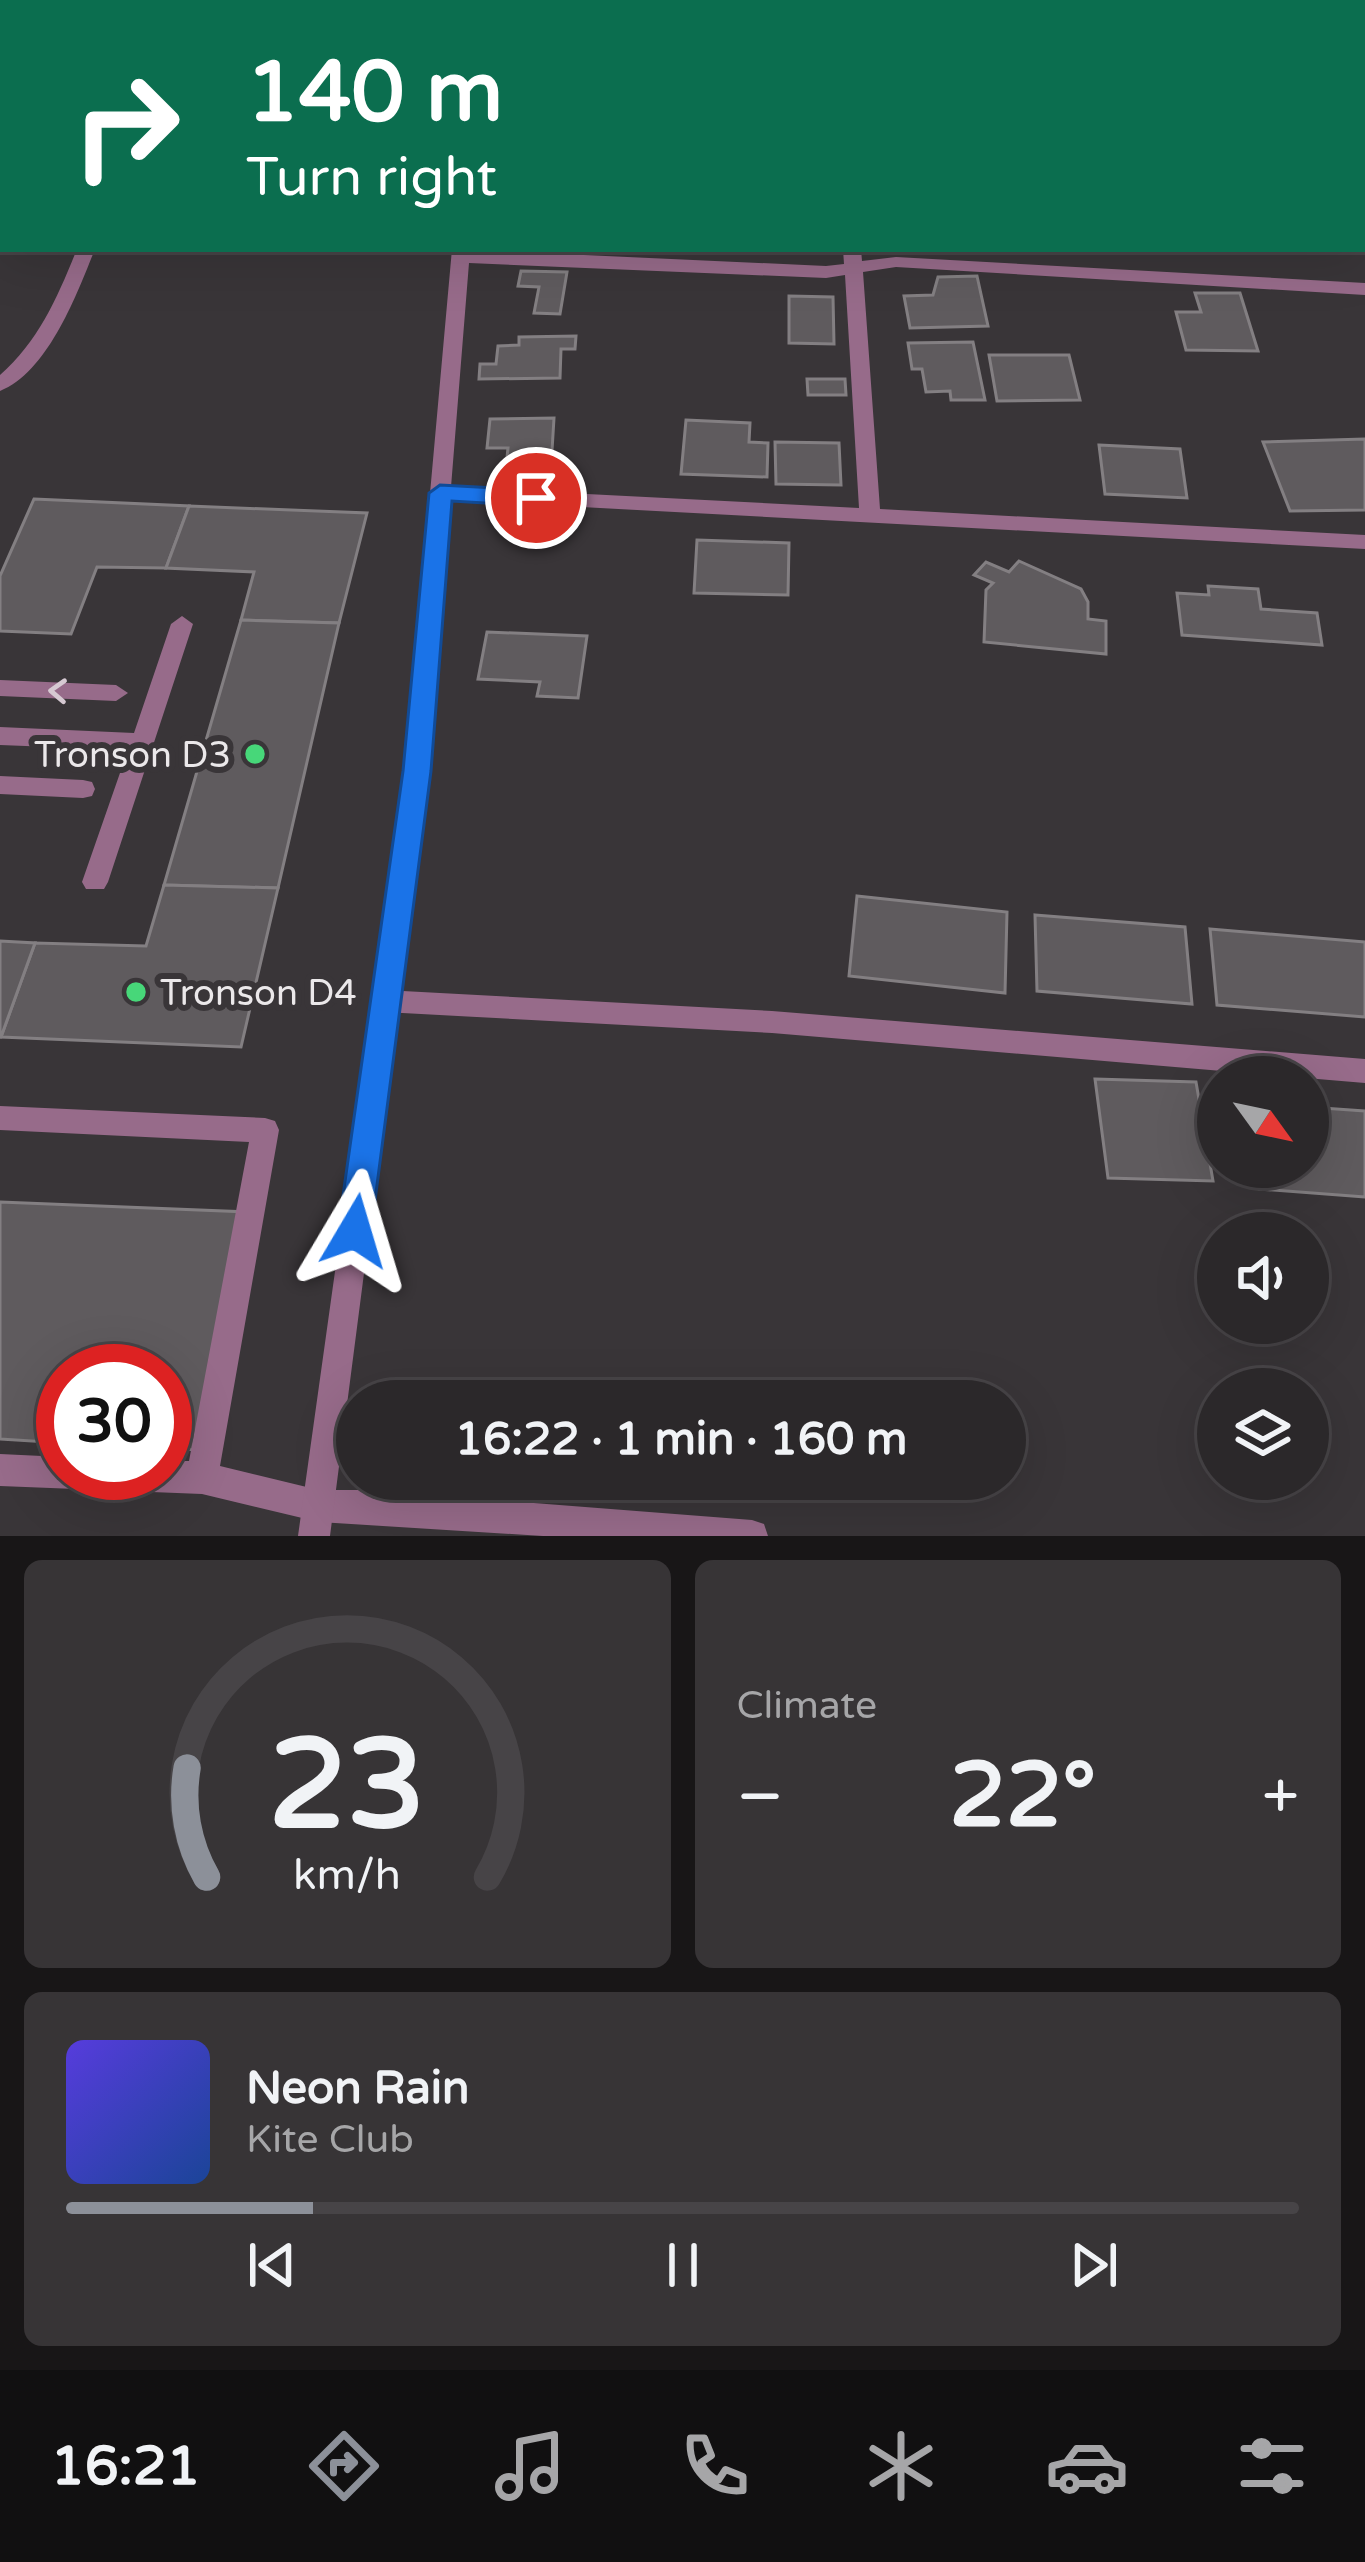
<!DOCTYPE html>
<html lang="en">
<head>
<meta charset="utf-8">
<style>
  body { margin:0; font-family:"Varela Round",sans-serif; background:#373436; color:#f1f3f6; height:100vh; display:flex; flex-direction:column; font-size:45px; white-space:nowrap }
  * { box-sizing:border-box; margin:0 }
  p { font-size:39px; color:#a6a6a8 }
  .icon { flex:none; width:66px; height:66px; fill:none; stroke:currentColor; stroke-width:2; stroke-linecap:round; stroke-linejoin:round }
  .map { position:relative; height:1536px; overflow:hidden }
  .details { display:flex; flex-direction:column; gap:24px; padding:24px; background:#181617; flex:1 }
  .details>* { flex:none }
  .guide { position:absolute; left:0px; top:0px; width:1365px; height:252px; box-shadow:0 12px 48px #0002,0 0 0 3px #474447; background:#0b6e4f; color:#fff; overflow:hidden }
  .needle { width:78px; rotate:123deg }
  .controls { position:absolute; left:1197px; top:1056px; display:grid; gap:24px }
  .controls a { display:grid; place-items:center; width:132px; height:132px; border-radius:50%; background:#2b282a; box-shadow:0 12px 48px #0002,0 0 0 3px #474447; font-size:60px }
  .speed { position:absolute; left:36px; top:1344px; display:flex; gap:24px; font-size:60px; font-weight:700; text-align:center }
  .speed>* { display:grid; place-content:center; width:156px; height:156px; border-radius:50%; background:#2b282a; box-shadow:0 12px 48px #0002,0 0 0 3px #474447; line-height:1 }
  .speed .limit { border:18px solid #d22; background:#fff; color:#111 }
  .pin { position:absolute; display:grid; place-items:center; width:102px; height:102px; color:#fff; margin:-51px; border:6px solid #fff; border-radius:50%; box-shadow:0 3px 12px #0007 }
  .me { position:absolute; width:132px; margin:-66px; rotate:7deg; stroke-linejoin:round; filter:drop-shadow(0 0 9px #0008) }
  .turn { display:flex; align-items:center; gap:42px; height:252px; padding:0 48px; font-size:54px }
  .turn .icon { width:156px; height:156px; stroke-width:2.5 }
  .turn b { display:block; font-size:84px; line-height:102px }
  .big { font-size:90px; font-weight:700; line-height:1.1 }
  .details .card { flex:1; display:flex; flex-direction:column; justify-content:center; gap:18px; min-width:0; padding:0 42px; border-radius:18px; background:#373436 }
  .details .dial { align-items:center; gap:0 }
  .dial svg { height:312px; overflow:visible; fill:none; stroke:#474447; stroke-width:7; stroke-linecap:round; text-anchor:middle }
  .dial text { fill:#f1f3f6; stroke:none }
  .song { display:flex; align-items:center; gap:36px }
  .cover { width:144px; height:144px; border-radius:18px; background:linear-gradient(135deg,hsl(250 70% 55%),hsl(220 70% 35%)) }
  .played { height:12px; border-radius:6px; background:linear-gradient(90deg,#8c9099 20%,#474447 20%) }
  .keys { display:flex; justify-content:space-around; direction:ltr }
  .heat { display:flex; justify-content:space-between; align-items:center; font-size:66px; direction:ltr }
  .details .tiles { flex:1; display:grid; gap:24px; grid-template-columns:1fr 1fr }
  .card:last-child { grid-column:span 2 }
  .trip { position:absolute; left:336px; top:1380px; width:690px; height:120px; border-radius:60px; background:#2b282a; box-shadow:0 12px 48px #0002,0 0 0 3px #474447; font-weight:700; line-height:120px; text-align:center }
  .tabs { display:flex; height:192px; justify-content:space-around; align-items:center; background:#111011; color:#a6a6a8 }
  .tabs .icon { width:84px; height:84px }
  .tabs .selected { color:#8c9099 }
  .tabs b { font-size:54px; color:#f1f3f6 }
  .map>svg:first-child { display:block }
</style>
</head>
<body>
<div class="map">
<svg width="1365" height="1536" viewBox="0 0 1365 1536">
  <rect width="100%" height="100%" fill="#393538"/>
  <!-- building -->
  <g fill="#5f5b5e" stroke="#837f82" stroke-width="3">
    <polygon points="521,271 567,272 560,314 534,313 539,287 518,286"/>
    <polygon points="977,276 988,326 910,328 904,296 933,295 938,277"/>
    <polygon points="1195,293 1240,293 1258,351 1186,350 1176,312 1201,312"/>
    <polygon points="789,296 833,297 834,344 789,343"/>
    <polygon points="576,336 575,349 561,349 560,378 479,379 480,364 496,364 498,346 519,345 519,337"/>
    <polygon points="973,342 985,400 951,400 950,391 926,392 922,369 912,369 908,343"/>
    <polygon points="989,355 1069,355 1080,400 997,401"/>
    <polygon points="807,379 845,379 846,395 808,395"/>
    <polygon points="554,418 551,467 506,467 508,448 487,448 490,419"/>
    <polygon points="686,420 750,423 749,442 768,443 767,477 681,474"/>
    <polygon points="1365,439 1365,510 1290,511 1263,442"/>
    <polygon points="775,442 839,443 841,485 776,484"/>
    <polygon points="1099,445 1180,449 1187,498 1105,494"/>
    <polygon points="34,499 189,506 166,568 97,567 71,634 0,631 0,576"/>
    <polygon points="189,506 367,513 339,623 241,620 254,572 166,568"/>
    <polygon points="697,540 789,543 788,595 694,593"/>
    <polygon points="1019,561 1081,589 1088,602 1088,619 1106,621 1106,654 984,642 986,590 993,583 974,575 986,562 1009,572"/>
    <polygon points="1208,586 1258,589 1261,609 1317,613 1322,645 1182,635 1177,593 1209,595"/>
    <polygon points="241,620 339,623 278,888 164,885"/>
    <polygon points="487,632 587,636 578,698 537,696 540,682 478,679"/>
    <polygon points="164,885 278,888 241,1047 1,1037 35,943 146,946"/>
    <polygon points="857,896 1007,912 1005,993 849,976"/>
    <polygon points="1035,915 1185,927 1192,1004 1037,991"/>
    <polygon points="1210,929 1365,942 1365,1017 1217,1005"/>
    <polygon points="0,941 35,943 1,1037 0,1037"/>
    <polygon points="1095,1079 1196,1082 1213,1181 1108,1178"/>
    <polygon points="1308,1107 1365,1111 1365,1197 1259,1189 1256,1167 1308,1167"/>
    <polygon points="0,1202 248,1212 198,1450 165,1448 165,1371 63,1371 63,1443 0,1439"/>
  </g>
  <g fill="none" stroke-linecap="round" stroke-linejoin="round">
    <!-- service -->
    <g fill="#976b8a" fill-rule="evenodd">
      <polygon points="182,616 193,624 108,882 104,889 86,889 82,882 128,750 0,745 0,727 134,733 171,624"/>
      <polygon points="0,680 116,685 128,693 116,701 0,696"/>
      <polygon points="0,776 83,780 92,782 95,789 92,796 83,798 0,794"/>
      <polygon points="384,990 772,1011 1365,1059 1365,1083 772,1033 384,1012 375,1009 371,1001 375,993"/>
      <polygon points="0,1106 265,1118 275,1121 279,1130 220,1466 319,1490 367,1490 752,1520 764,1524 768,1536 543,1536 319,1522 202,1494 0,1486 0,1454 63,1457 63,1473 165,1473 165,1461 189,1461 249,1142 0,1130"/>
    </g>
    <!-- minor -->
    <g fill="#976b8a" fill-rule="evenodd">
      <polygon points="211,0 230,0 209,3"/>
      <rect x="480" y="0" width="16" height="3"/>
      <rect x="808" y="0" width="16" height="3"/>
      <rect x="996" y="0" width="16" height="3"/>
      <polygon points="1295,0 1311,0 1312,3 1296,3"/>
      <polygon points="1350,0 1365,0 1365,6 1352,3"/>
      <path d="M77,249H95C77,294 48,372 0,391V375C39,341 58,296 77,249Z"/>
      <path d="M452,249L826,266L844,264L843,249H861L862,261L896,257L1365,283V295L896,267L863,272L880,509L1365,535V549L450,500L429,771L330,1536H298L405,771ZM469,263L826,278L845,275L859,508L451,487Z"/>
    </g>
  </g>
  <!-- one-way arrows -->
  <defs><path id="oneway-chevron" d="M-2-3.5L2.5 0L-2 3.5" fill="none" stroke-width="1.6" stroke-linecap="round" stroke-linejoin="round" transform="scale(3)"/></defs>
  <use stroke="#d6c9d2" href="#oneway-chevron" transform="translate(58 691) rotate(-177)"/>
  <!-- route -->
  <polygon fill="#1a73e8" stroke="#114b97" stroke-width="3" points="440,485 536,490 548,498 536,506 452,501 431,771 371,1231 366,1241 355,1246 343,1241 338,1231 403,771 429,493"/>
  <!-- markers -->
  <g fill="#47d779" stroke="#393538" stroke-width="4.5">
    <circle cx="255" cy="754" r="12"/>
    <circle cx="136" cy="992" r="12"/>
  </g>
  <g text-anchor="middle" stroke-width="12" stroke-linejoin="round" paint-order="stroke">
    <!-- poi labels -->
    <g font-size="36" fill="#ebe8ea" stroke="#393538" text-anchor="end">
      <text x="231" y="767">Tronson D3</text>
      <text x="160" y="1005" text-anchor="start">Tronson D4</text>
    </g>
  </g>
</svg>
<div class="controls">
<a><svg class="needle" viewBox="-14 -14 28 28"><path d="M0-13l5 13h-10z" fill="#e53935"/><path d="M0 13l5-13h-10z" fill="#a6a6a8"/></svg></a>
<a><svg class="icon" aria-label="sound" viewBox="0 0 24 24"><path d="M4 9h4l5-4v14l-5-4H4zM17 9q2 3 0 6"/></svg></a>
<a><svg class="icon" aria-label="layers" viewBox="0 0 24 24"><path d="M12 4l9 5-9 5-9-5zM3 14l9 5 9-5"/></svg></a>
</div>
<div class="speed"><div class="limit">30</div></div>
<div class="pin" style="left:536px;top:498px;background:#d93025"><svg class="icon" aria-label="arrive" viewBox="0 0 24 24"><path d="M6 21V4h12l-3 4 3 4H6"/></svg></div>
<svg class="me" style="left:355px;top:1231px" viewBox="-20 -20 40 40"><path d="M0-17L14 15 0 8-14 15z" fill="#1a73e8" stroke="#fff" stroke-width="4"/></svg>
<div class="trip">16:22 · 1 min · 160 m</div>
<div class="guide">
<div class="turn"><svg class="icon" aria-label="right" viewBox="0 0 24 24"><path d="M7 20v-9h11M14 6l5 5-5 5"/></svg><div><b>140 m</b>Turn right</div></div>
</div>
</div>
<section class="details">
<div class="tiles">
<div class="card dial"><svg viewBox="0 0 100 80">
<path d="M14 69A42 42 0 1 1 86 69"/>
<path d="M14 69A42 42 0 0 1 9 41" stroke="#8c9099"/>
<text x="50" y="56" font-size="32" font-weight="700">23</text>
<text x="50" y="72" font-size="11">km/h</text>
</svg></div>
<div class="card"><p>Climate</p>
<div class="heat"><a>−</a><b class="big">22°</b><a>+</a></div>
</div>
<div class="card">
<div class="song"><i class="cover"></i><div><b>Neon Rain</b><p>Kite Club</p></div></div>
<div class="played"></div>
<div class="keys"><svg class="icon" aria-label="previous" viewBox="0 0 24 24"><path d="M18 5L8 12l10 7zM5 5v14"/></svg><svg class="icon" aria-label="pause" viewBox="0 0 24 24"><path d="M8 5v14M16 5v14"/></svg><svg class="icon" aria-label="next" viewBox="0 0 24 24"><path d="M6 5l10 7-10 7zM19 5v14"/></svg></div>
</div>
</div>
</section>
<nav class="tabs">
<b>16:21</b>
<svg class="icon selected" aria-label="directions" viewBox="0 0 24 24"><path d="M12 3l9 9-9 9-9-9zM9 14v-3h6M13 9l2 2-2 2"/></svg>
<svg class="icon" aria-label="music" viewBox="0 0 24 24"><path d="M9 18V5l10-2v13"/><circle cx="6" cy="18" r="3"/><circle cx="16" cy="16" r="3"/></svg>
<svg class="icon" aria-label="phone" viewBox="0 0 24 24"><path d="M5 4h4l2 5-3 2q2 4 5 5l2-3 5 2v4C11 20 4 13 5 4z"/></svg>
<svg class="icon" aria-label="climate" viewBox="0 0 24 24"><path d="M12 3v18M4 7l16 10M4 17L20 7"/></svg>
<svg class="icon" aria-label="car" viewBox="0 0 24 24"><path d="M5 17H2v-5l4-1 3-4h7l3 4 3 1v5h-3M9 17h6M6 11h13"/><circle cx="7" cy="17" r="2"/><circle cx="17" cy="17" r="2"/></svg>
<svg class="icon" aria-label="filters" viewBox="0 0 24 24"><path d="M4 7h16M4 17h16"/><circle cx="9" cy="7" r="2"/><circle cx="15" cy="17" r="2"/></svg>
</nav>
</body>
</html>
